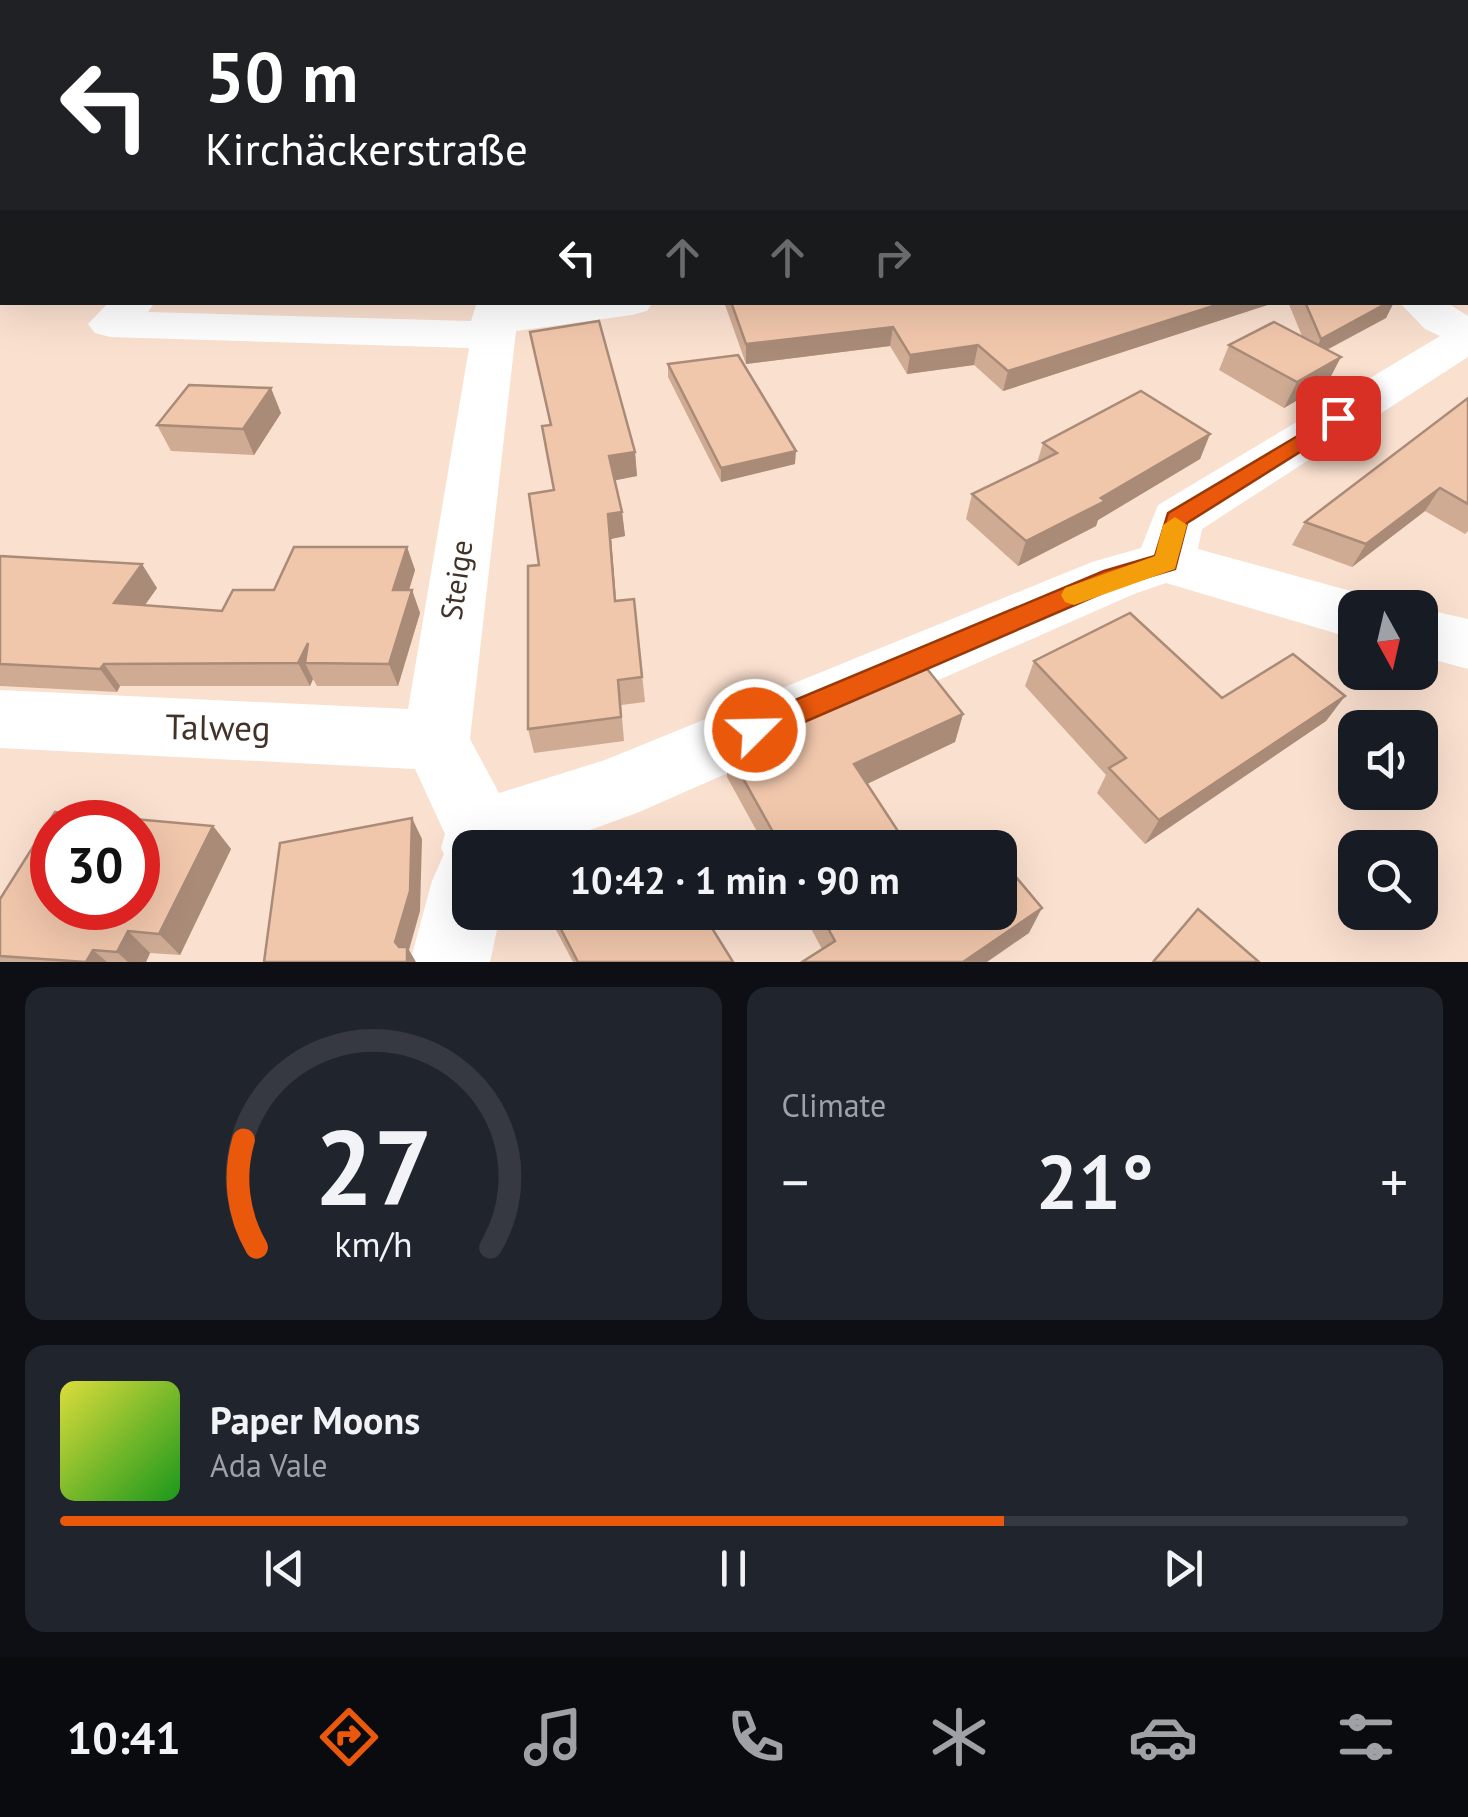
<!DOCTYPE html>
<html lang="en">
<head>
<meta charset="utf-8">
<style>
  body { margin:0; font-family:"PT Sans",sans-serif; background:#20242c; color:#f1f3f6; height:100vh; display:flex; flex-direction:column; font-size:38px; white-space:nowrap }
  * { box-sizing:border-box; margin:0 }
  p { font-size:32px; color:#9ea1a6 }
  .icon { flex:none; width:55px; height:55px; fill:none; stroke:currentColor; stroke-width:2; stroke-linecap:round; stroke-linejoin:round }
  .map { position:relative; height:962px; overflow:hidden }
  .sheet { display:flex; flex-direction:column; gap:25px; padding:25px; background:#0d0f14; flex:1 }
  .sheet>* { flex:none }
  .top-card { position:absolute; left:0px; top:0px; width:1470px; height:305px; box-shadow:0 10px 40px #0002; background:#202124; color:#fff; overflow:hidden }
  .needle { width:65px; rotate:172deg }
  .controls { position:absolute; left:1338px; top:590px; display:grid; gap:20px }
  .controls a { display:grid; place-items:center; width:100px; height:100px; border-radius:20px; background:#171b24; box-shadow:0 10px 40px #0002; font-size:50px }
  .speed { position:absolute; left:30px; top:800px; display:flex; gap:20px; font-size:50px; font-weight:700; text-align:center }
  .speed>* { display:grid; place-content:center; width:130px; height:130px; border-radius:50%; background:#171b24; box-shadow:0 10px 40px #0002; line-height:1 }
  .speed .limit { border:15px solid #d22; background:#fff; color:#111 }
  .pin { position:absolute; display:grid; place-items:center; width:85px; height:85px; color:#fff; margin:-42px; border-radius:20px; box-shadow:0 5px 15px #0006 }
  .me { position:absolute; width:110px; margin:-55px; rotate:67deg; stroke-linejoin:round; filter:drop-shadow(0 0 8px #0008) }
  .turn { display:flex; align-items:center; gap:35px; height:210px; padding:0 40px; font-size:45px }
  .turn .icon { width:130px; height:130px; stroke-width:2.5 }
  .turn b { display:block; font-size:70px; line-height:85px }
  .lanes { display:flex; align-items:center; height:95px; padding:0 40px; background:#0003; justify-content:center; gap:50px; direction:ltr }
  .lanes .off { opacity:.35 }
  .big { font-size:75px; font-weight:700; line-height:1.1 }
  .sheet .widget { flex:1; display:flex; flex-direction:column; justify-content:center; gap:15px; min-width:0; padding:0 35px; border-radius:20px; background:#20242c }
  .sheet .dial { align-items:center; gap:0 }
  .dial svg { height:260px; overflow:visible; fill:none; stroke:#363941; stroke-width:7; stroke-linecap:round; text-anchor:middle }
  .dial text { fill:#f1f3f6; stroke:none }
  .song { display:flex; align-items:center; gap:30px }
  .cover { width:120px; height:120px; border-radius:15px; background:linear-gradient(135deg,hsl(60 70% 55%),hsl(120 70% 35%)) }
  .played { height:10px; border-radius:5px; background:linear-gradient(90deg,#ea580c 70%,#363941 70%) }
  .keys { display:flex; justify-content:space-around; direction:ltr }
  .heat { display:flex; justify-content:space-between; align-items:center; font-size:55px; direction:ltr }
  .sheet .tiles { flex:1; display:grid; gap:25px; grid-template-columns:1fr 1fr }
  .widget:last-child { grid-column:span 2 }
  .trip { position:absolute; left:452px; top:830px; width:565px; height:100px; border-radius:20px; background:#171b24; box-shadow:0 10px 40px #0002; font-weight:700; line-height:100px; text-align:center }
  .tabs { display:flex; height:160px; justify-content:space-around; align-items:center; background:#090b0e; color:#9ea1a6 }
  .tabs .icon { width:70px; height:70px }
  .tabs .current { color:#ea580c }
  .tabs b { font-size:45px; color:#f1f3f6 }
  .map>svg:first-child { display:block }
</style>
</head>
<body>
<div class="map">
<svg width="1468" height="962" viewBox="0 0 1468 962">
  <rect width="100%" height="100%" fill="#fae0cf"/>
  <g fill="none" stroke-linecap="round" stroke-linejoin="round">
    <!-- minor -->
    <g fill="#fff" fill-rule="evenodd">
      <polygon points="652,0 731,0 651,2"/>
      <polygon points="109,302 155,302 148,312 471,321 477,302 653,302 647,311 632,315 516,331 470,739 499,793 605,760 1092,562 1141,548 1158,505 1440,336 1425,329 1399,302 1446,302 1468,316 1468,357 1202,529 1198,549 1376,598 1381,608 1355,608 1355,639 1166,583 1134,594 637,813 540,848 470,848 470,912 501,912 490,962 410,962 432,881 444,854 441,848 445,834 415,769 0,748 0,690 408,709 469,348 110,337 95,333 88,324"/>
      <polygon points="1420,608 1468,619 1468,669 1420,656"/>
    </g>
  </g>
  <!-- wall -->
  <g fill="#cfab94">
    <polygon points="986,0 1468,0 1468,2 990,2"/>
    <polygon points="2,117 2,182 0,181 0,118"/>
    <polygon points="724,302 1277,302 1003,391 974,365 907,374 890,346 746,364"/>
    <polygon points="1288,302 1394,302 1386,318 1327,350 1328,382 1284,408 1219,370 1229,345 1302,336"/>
    <polygon points="530,332 635,452 637,476 615,480 622,512 625,536 611,539 616,601 634,599 645,702 621,705 624,741 534,753 528,729 539,565 554,490 550,425"/>
    <polygon points="668,364 795,464 721,482 668,377"/>
    <polygon points="1468,398 1468,531 1465,534 1425,511 1352,567 1292,545 1305,522"/>
    <polygon points="281,413 254,455 171,451 157,425"/>
    <polygon points="1210,434 1200,459 1098,520 1096,526 1018,566 966,519 972,494 1037,463 1043,443"/>
    <polygon points="407,547 415,570 409,590 412,590 420,613 398,686 317,686 313,679 310,686 120,686 117,692 0,686 0,556 157,588 145,605 222,611 274,590"/>
    <polygon points="1034,661 1222,698 1345,696 1326,721 1145,844 1097,793 1106,775 1025,686"/>
    <polygon points="963,714 955,742 867,784 909,848 766,848 727,777 727,750"/>
    <polygon points="213,826 231,849 180,955 150,953 146,962 0,962 0,899"/>
    <polygon points="550,912 552,912 733,962 573,962 556,930"/>
    <polygon points="802,912 1000,912 1029,933 822,949"/>
  </g>
  <!-- shaded-wall -->
  <g fill="#a98b78">
    <polygon points="1226,302 1277,302 1003,391 1008,371"/>
    <polygon points="1389,302 1394,302 1386,318 1311,358 1321,339"/>
    <polygon points="893,327 890,346 746,364 746,344"/>
    <polygon points="978,345 974,365 907,374 910,355"/>
    <polygon points="1341,357 1328,382 1284,408 1297,382"/>
    <polygon points="271,388 281,413 254,455 243,429"/>
    <polygon points="1210,434 1200,459 1098,520 1096,526 1018,566 1026,541"/>
    <polygon points="796,451 795,464 721,482 721,468"/>
    <polygon points="635,452 637,476 612,481 609,456"/>
    <polygon points="1440,488 1425,511 1352,567 1366,544"/>
    <polygon points="622,512 625,536 611,539 618,625 608,514"/>
    <polygon points="407,547 415,570 402,613 393,590"/>
    <polygon points="142,564 157,588 130,626 114,603"/>
    <polygon points="412,590 420,613 398,686 389,664"/>
    <polygon points="308,643 305,663 313,679 310,686 298,663"/>
    <polygon points="104,664 120,686 117,692 100,669"/>
    <polygon points="1345,696 1326,721 1145,844 1159,820"/>
    <polygon points="963,714 955,742 850,792 854,764"/>
    <polygon points="412,818 422,839 420,911 409,950 416,962 407,962 395,942"/>
    <polygon points="213,826 231,849 180,955 159,934"/>
    <polygon points="1042,908 1029,933 987,962 963,962"/>
    <polygon points="128,931 150,953 146,962 128,962 117,952"/>
    <polygon points="93,950 107,962 86,962"/>
  </g>
  <!-- building -->
  <g fill="#f1c7ac" stroke="#a98b78" stroke-width="2.5" fill-rule="evenodd">
    <polygon points="277,0 518,0 518,2 276,2"/>
    <polygon points="614,0 676,0 675,2 613,2"/>
    <polygon points="776,0 934,0 935,2 776,2"/>
    <polygon points="1010,0 1468,0 1468,87 1468,2 1013,2"/>
    <polygon points="2,117 2,152 0,152 0,118"/>
    <polygon points="731,302 1226,302 1008,371 978,345 910,355 893,327 746,344"/>
    <polygon points="1305,302 1389,302 1321,339"/>
    <polygon points="599,321 635,452 609,456 622,512 608,514 615,601 634,599 642,677 618,680 621,717 528,729 528,566 539,565 529,494 554,490 542,426 551,425 530,332"/>
    <polygon points="1274,322 1341,357 1297,382 1229,345"/>
    <polygon points="738,355 796,451 721,468 668,364"/>
    <polygon points="189,385 271,388 243,429 157,425"/>
    <polygon points="1141,391 1210,434 1101,498 1105,501 1026,541 972,494 1057,453 1043,443"/>
    <polygon points="1468,398 1468,504 1440,488 1366,544 1305,522"/>
    <polygon points="294,547 407,547 393,590 412,590 389,664 305,663 308,643 298,663 104,664 100,669 0,664 0,556 142,564 114,603 222,611 233,590 274,590"/>
    <polygon points="1130,613 1222,698 1293,654 1345,696 1159,820 1109,768 1126,758 1034,661"/>
    <polygon points="924,665 963,714 854,764 909,848 782,848 727,750"/>
    <path d="M55,812L213,826L159,934L128,931L117,952L93,950L86,962L0,956V899ZM52,822H138V908H52Z"/>
    <polygon points="412,818 410,891 395,942 399,947 407,947 407,962 264,962 280,843"/>
    <polygon points="655,839 660,848 641,848"/>
    <polygon points="1000,858 1042,908 963,962 802,962 835,941 819,912 1000,912"/>
    <polygon points="1198,909 1259,962 1153,962"/>
    <polygon points="552,912 702,912 733,962 578,962"/>
  </g>
  <!-- route -->
  <polygon fill="#ea580c" stroke="#983908" stroke-width="2.5" points="1338,412 1346,414 1349,418 1346,423 1187,523 1175,569 1121,585 765,739 755,742 745,739 740,730 745,721 1104,571 1155,556 1168,513"/>
  <!-- slow -->
  <polygon fill="#f59e0b" points="1175,517 1187,525 1175,569 1074,605 1065,602 1061,595 1065,588 1155,556 1163,525"/>
  <g text-anchor="middle" stroke-width="9" stroke-linejoin="round" paint-order="stroke">
    <!-- street labels -->
    <g font-size="30" fill="#433228" stroke="#fff">
      <text transform="translate(457 580) rotate(-82)" y="10">Steige</text>
    </g>
    <!-- near-street labels -->
    <g font-size="35" fill="#433228" stroke="#fff">
      <text transform="translate(218 728) rotate(1)" y="12">Talweg</text>
    </g>
  </g>
</svg>
<div class="controls">
<a><svg class="needle" viewBox="-14 -14 28 28"><path d="M0-13l5 13h-10z" fill="#e53935"/><path d="M0 13l5-13h-10z" fill="#9ea1a6"/></svg></a>
<a><svg class="icon" aria-label="sound" viewBox="0 0 24 24"><path d="M4 9h4l5-4v14l-5-4H4zM17 9q2 3 0 6"/></svg></a>
<a><svg class="icon" aria-label="search" viewBox="0 0 24 24"><circle cx="10" cy="10" r="6"/><path d="M15 15l6 6"/></svg></a>
</div>
<div class="speed"><div class="limit">30</div></div>
<div class="pin" style="left:1338px;top:418px;background:#d93025"><svg class="icon" aria-label="arrive" viewBox="0 0 24 24"><path d="M6 21V4h12l-3 4 3 4H6"/></svg></div>
<svg class="me" style="left:755px;top:730px" viewBox="-20 -20 40 40"><circle r="17" fill="#ea580c" stroke="#fff" stroke-width="3"/><path d="M0-11L8 9 0 5-8 9z" fill="#fff"/></svg>
<div class="trip">10:42 · 1 min · 90 m</div>
<div class="top-card">
<div class="turn"><svg class="icon" aria-label="left" viewBox="0 0 24 24"><path d="M17 20v-9H6M10 6l-5 5 5 5"/></svg><div><b>50 m</b>Kirchäckerstraße</div></div>
<div class="lanes"><svg class="icon" aria-label="left" viewBox="0 0 24 24"><path d="M17 20v-9H6M10 6l-5 5 5 5"/></svg><svg class="icon off" aria-label="ahead" viewBox="0 0 24 24"><path d="M12 20V5M6 11l6-6 6 6"/></svg><svg class="icon off" aria-label="ahead" viewBox="0 0 24 24"><path d="M12 20V5M6 11l6-6 6 6"/></svg><svg class="icon off" aria-label="right" viewBox="0 0 24 24"><path d="M7 20v-9h11M14 6l5 5-5 5"/></svg></div>
</div>
</div>
<section class="sheet">
<div class="tiles">
<div class="widget dial"><svg viewBox="0 0 100 80">
<path d="M14 69A42 42 0 1 1 86 69"/>
<path d="M14 69A42 42 0 0 1 10 36" stroke="#ea580c"/>
<text x="50" y="56" font-size="32" font-weight="700">27</text>
<text x="50" y="72" font-size="11">km/h</text>
</svg></div>
<div class="widget"><p>Climate</p>
<div class="heat"><a>−</a><b class="big">21°</b><a>+</a></div>
</div>
<div class="widget">
<div class="song"><i class="cover"></i><div><b>Paper Moons</b><p>Ada Vale</p></div></div>
<div class="played"></div>
<div class="keys"><svg class="icon" aria-label="previous" viewBox="0 0 24 24"><path d="M18 5L8 12l10 7zM5 5v14"/></svg><svg class="icon" aria-label="pause" viewBox="0 0 24 24"><path d="M8 5v14M16 5v14"/></svg><svg class="icon" aria-label="next" viewBox="0 0 24 24"><path d="M6 5l10 7-10 7zM19 5v14"/></svg></div>
</div>
</div>
</section>
<nav class="tabs">
<b>10:41</b>
<svg class="icon current" aria-label="directions" viewBox="0 0 24 24"><path d="M12 3l9 9-9 9-9-9zM9 14v-3h6M13 9l2 2-2 2"/></svg>
<svg class="icon" aria-label="music" viewBox="0 0 24 24"><path d="M9 18V5l10-2v13"/><circle cx="6" cy="18" r="3"/><circle cx="16" cy="16" r="3"/></svg>
<svg class="icon" aria-label="phone" viewBox="0 0 24 24"><path d="M5 4h4l2 5-3 2q2 4 5 5l2-3 5 2v4C11 20 4 13 5 4z"/></svg>
<svg class="icon" aria-label="climate" viewBox="0 0 24 24"><path d="M12 3v18M4 7l16 10M4 17L20 7"/></svg>
<svg class="icon" aria-label="car" viewBox="0 0 24 24"><path d="M5 17H2v-5l4-1 3-4h7l3 4 3 1v5h-3M9 17h6M6 11h13"/><circle cx="7" cy="17" r="2"/><circle cx="17" cy="17" r="2"/></svg>
<svg class="icon" aria-label="filters" viewBox="0 0 24 24"><path d="M4 7h16M4 17h16"/><circle cx="9" cy="7" r="2"/><circle cx="15" cy="17" r="2"/></svg>
</nav>
</body>
</html>
